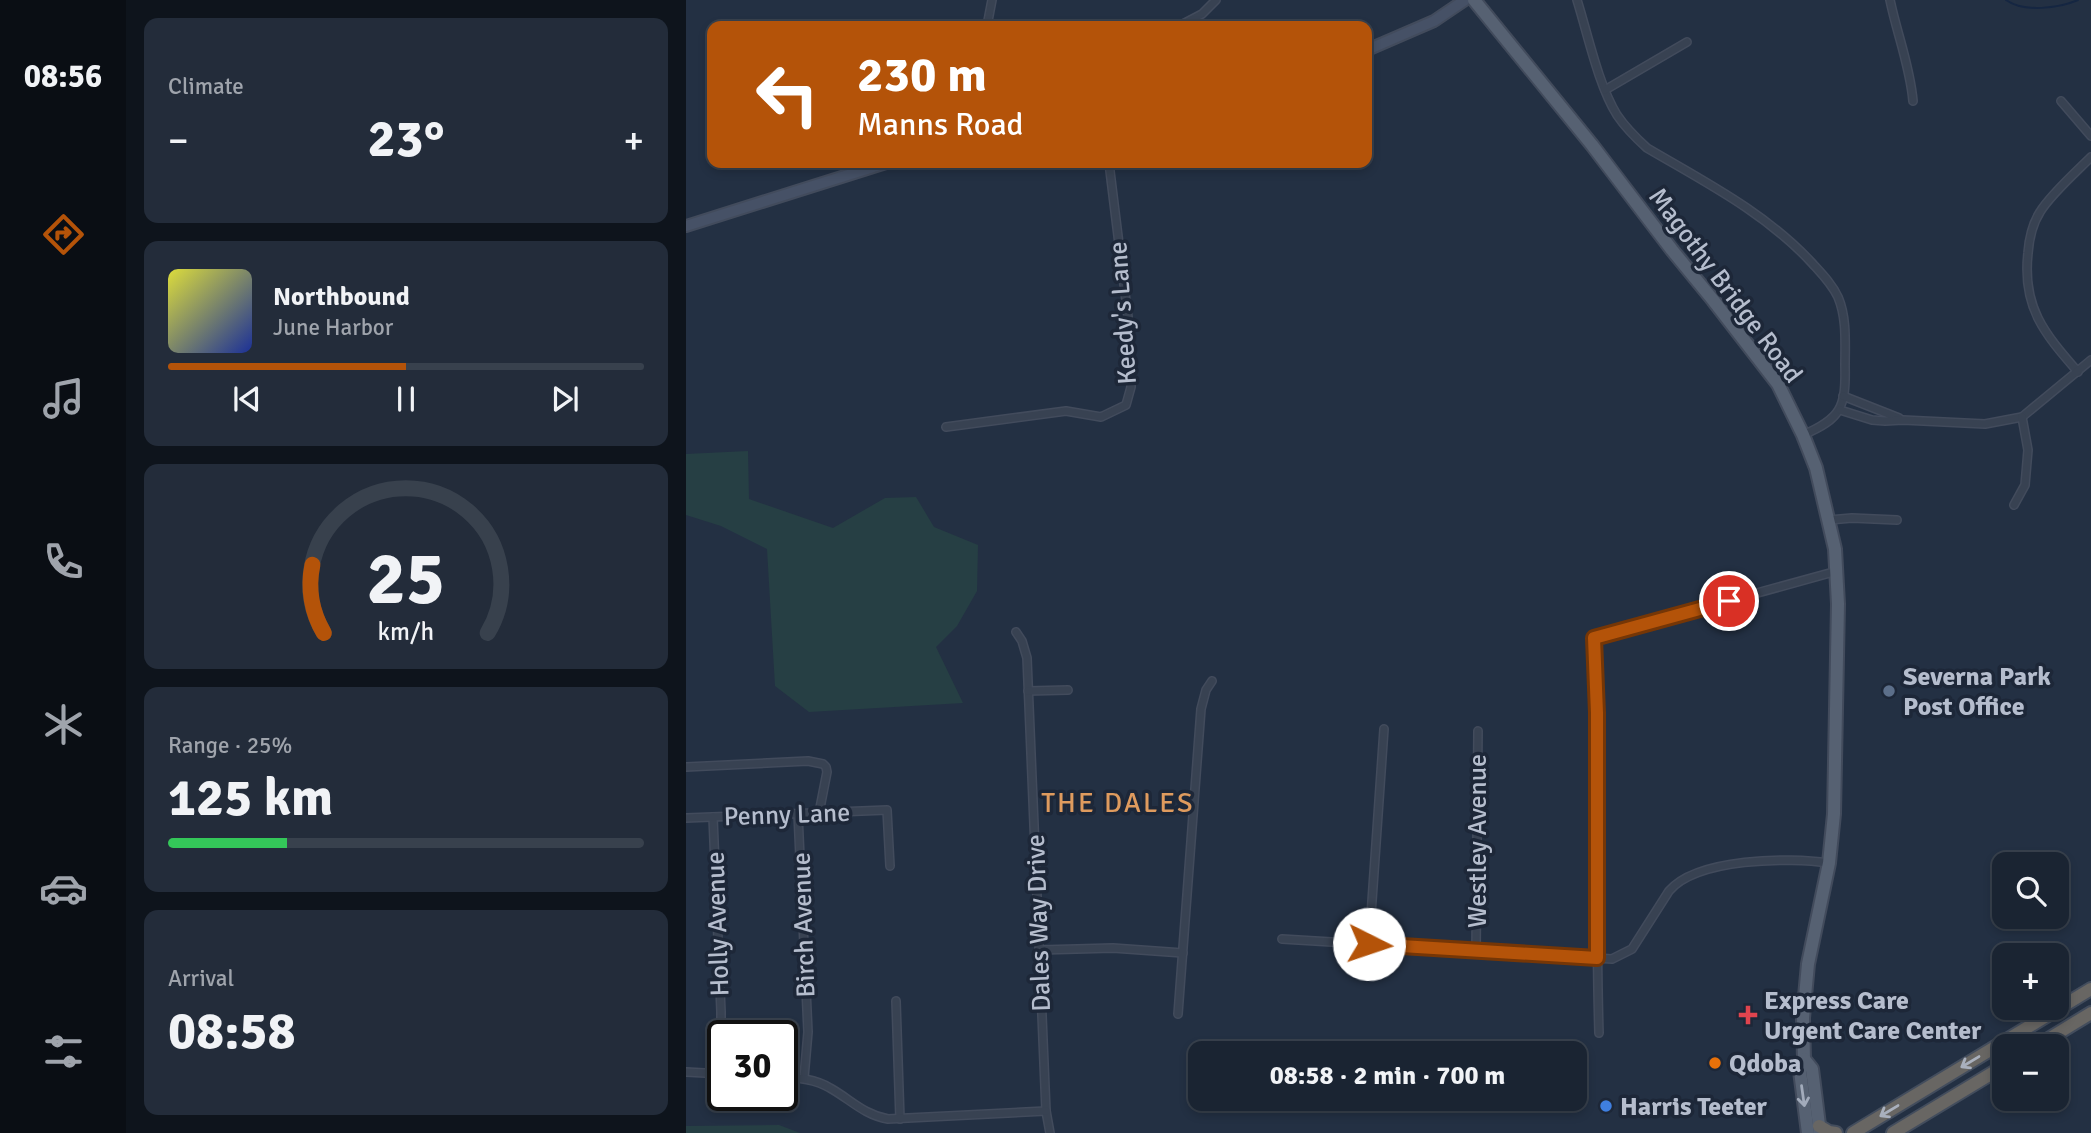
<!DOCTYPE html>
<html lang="en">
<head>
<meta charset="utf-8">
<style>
  body { margin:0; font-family:Signika,sans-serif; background:#232c3a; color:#f1f3f6; height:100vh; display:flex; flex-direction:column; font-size:26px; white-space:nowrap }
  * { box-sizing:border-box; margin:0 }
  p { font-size:23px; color:#9fa4ac }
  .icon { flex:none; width:38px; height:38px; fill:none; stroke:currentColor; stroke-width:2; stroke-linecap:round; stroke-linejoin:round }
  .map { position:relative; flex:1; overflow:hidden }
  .sheet { display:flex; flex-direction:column; gap:18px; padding:18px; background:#0e141c; width:560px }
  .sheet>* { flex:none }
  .banner { position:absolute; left:21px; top:21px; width:665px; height:147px; border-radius:14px; box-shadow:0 4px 10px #0003,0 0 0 2px #38414d; background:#b45309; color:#fff; overflow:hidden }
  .buttons { position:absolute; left:1306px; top:852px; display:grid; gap:14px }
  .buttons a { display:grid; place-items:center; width:77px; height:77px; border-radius:14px; background:#1a2432; box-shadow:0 4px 10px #0003,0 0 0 2px #38414d; font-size:35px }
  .speed { position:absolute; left:21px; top:1020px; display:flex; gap:14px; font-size:35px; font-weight:700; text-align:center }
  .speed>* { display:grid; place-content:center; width:91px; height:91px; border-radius:50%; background:#1a2432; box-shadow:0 4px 10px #0003,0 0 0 2px #38414d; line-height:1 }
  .speed .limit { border:4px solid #111; border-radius:10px; background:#fff; color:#111 }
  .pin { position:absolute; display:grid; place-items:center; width:60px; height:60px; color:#fff; margin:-30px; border:4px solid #fff; border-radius:50%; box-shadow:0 2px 7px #0007 }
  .me { position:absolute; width:77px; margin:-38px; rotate:94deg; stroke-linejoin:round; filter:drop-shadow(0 0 5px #0008) }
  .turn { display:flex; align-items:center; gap:24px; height:147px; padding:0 35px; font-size:32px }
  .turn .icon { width:91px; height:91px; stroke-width:2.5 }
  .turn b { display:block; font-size:49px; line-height:60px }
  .big { font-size:52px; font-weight:700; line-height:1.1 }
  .sheet .card { flex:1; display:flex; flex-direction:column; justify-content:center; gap:10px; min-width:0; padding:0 24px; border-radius:14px; background:#232c3a }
  .sheet .dial { align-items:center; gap:0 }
  .dial svg { height:182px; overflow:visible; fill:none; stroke:#38414d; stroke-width:7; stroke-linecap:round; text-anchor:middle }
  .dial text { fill:#f1f3f6; stroke:none }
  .song { display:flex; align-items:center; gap:21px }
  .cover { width:84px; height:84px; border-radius:10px; background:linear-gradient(135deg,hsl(60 70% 55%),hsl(230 70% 35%)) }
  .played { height:7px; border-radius:4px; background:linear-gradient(90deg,#b45309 50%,#38414d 50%) }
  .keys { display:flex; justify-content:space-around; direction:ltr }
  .heat { display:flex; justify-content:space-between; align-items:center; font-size:38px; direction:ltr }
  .charge { height:10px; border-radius:5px; background:linear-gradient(90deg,#34c759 25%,#38414d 0) }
  .trip { position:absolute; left:502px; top:1041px; width:399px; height:70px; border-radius:14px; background:#1a2432; box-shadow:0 4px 10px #0003,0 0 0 2px #38414d; font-weight:700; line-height:70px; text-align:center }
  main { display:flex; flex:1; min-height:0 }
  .tab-bar { display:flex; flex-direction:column; width:126px; justify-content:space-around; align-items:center; background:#0a0e14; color:#9fa4ac }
  .tab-bar .icon { width:49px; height:49px }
  .tab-bar .active { color:#b45309 }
  .tab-bar b { font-size:32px; color:#f1f3f6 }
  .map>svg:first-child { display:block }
</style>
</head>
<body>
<main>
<nav class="tab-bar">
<b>08:56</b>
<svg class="icon active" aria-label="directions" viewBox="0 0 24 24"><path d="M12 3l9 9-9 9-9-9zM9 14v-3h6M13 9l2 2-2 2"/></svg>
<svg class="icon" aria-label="music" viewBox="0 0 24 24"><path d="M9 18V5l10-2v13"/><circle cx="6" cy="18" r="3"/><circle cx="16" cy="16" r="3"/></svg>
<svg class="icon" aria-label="phone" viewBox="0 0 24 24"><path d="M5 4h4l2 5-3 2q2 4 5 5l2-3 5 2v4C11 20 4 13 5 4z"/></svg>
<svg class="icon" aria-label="climate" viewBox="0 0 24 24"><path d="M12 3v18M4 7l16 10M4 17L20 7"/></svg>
<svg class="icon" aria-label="car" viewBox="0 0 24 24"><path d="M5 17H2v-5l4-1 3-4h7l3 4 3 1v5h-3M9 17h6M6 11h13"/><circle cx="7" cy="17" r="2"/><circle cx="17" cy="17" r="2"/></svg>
<svg class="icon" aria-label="filters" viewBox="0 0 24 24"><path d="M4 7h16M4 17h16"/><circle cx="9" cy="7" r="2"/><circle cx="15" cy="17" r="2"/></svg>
</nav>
<section class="sheet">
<div class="card"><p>Climate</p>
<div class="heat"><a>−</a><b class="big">23°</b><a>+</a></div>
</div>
<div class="card">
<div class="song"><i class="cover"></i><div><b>Northbound</b><p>June Harbor</p></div></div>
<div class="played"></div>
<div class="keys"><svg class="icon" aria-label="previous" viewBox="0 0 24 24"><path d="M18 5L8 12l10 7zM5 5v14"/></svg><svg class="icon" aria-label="pause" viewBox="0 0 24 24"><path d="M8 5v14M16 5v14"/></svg><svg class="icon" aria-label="next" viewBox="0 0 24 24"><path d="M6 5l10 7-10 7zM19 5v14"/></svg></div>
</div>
<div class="card dial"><svg viewBox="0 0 100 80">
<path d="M14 69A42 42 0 1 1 86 69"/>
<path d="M14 69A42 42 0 0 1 9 39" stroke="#b45309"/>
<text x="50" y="56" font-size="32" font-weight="700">25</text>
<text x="50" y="72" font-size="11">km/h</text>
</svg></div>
<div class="card"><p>Range · 25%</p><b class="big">125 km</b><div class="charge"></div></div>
<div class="card"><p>Arrival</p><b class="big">08:58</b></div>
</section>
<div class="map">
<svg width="1405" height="1133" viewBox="0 0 1405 1133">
  <rect width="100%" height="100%" fill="#233043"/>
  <!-- green -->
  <g fill="#263f44">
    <polygon points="62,451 63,499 147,528 199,498 230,497 248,527 292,545 291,591 271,626 250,647 277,703 123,712 89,686 81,549 35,526 0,515 0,454"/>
    <polygon points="93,1125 114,1133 0,1133 0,1126"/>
  </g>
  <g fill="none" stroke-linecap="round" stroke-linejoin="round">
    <!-- stream -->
    <path stroke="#152642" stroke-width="2" d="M1320,0C1338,13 1373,8 1392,0"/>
    <defs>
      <g id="minor">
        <path d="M891,0C902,35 912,84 931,115C939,127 950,138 961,148C1019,182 1080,213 1126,263C1136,274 1146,284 1152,297C1161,318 1159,343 1159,366C1160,407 1155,419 1117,435"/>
        <path d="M1204,0C1211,34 1224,66 1227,101"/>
        <polyline points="301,26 306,0"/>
        <polyline points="493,26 516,14 530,0"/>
        <polyline points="919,90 1001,42"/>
        <polyline points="1375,101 1405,136"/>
        <path d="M1392,372C1358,333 1336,307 1342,253C1343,240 1347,223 1354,212C1364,195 1391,171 1405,157"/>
        <polyline points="1157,396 1213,418"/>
        <polyline points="1154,410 1186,420 1199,421 1217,420 1299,424 1336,417 1405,360"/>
        <polyline points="260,427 380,411 415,417 440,405 445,387 442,317 423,163"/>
        <polyline points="1328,505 1339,485 1342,450 1336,417"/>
        <polyline points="1143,520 1166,518 1211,520"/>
        <polyline points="330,632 336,641 341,658 360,1111 364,1133"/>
        <polyline points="342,691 382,690"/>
        <polyline points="0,767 122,761 137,764 140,767 141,772 133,813"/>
        <polyline points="112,814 122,1032 118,1078"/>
        <polyline points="27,817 35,1012 35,1073"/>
        <polyline points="0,818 201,810 204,866"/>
        <path d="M596,939L926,959L946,949L983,891C1011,858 1103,857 1143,863"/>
        <polyline points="683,944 698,729"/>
        <polyline points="354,950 427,948 497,953"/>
        <polyline points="790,951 792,731"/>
        <polyline points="210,1001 214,1119"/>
        <polyline points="492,1014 515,709 520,690 526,681"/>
        <path d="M913,1033C909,902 913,770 908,638L1151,571"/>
        <polyline points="0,1072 37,1074"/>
        <path d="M96,1077C113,1078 129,1079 144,1088C164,1099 178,1115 202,1119L360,1111"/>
      </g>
      <g id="secondary">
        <polyline points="681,50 748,21 779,0"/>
        <polyline points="0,226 200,163"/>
      </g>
      <g id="primary">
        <polyline points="788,0 906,145 986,250 1027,300 1092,384 1117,435 1130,468 1149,549 1152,604 1148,814 1143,863 1122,964 1117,1018 1118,1059 1114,1071 1122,1133"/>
        <polyline points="1118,1059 1126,1069 1134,1133"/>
      </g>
      <g id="trunk">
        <polyline points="1351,1046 1405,1013"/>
        <polyline points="1133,1126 1143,1132 1150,1133"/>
        <polyline points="1167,1133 1405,989"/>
        <polyline points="1207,1133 1318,1066"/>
      </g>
    </defs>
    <!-- minor casing -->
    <use href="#minor" stroke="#424b5c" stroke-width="10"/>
    <!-- secondary casing -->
    <use href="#secondary" stroke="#424b5c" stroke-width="14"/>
    <!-- primary casing -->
    <use href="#primary" stroke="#424b5c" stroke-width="16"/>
    <!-- trunk casing -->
    <use href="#trunk" stroke="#434d5d" stroke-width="16"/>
    <!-- minor -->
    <use href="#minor" stroke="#384252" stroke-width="7"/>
    <!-- secondary -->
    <use href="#secondary" stroke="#465166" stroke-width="10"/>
    <!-- primary -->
    <use href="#primary" stroke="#566172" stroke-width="12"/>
    <!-- trunk -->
    <use href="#trunk" stroke="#686663" stroke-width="12"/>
  </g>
  <!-- one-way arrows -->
  <defs><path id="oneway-shaft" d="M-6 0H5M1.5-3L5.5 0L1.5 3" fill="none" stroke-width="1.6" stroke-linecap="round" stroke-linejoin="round" transform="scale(1.75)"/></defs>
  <g stroke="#a9b0bd">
    <use href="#oneway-shaft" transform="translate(1284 1062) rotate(149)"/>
    <use href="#oneway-shaft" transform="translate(1203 1111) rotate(149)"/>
  </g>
  <use stroke="#a2abbb" href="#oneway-shaft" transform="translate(1117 1096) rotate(82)"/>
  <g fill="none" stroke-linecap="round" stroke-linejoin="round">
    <defs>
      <polyline id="route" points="683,944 911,958 911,713 908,638 1043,601"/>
    </defs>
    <!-- route casing -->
    <use href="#route" stroke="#753606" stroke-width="18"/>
    <!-- route -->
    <use href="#route" stroke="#b45309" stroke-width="12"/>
  </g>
  <!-- markers -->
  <circle fill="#5c6f8a" stroke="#1d2738" stroke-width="2.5" cx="1203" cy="691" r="7"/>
  <path fill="#e0444e" stroke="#1d2738" stroke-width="2.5" d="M1058.5 1004.5h7v7h7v7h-7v7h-7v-7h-7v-7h7z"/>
  <circle fill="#e8710a" stroke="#1d2738" stroke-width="2.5" cx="1029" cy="1063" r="7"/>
  <circle fill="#3f7fe0" stroke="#1d2738" stroke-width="2.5" cx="920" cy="1106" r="7"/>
  <g text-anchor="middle" stroke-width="7" stroke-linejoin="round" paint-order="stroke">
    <!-- street labels -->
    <g font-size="26" fill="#b5bdcd" stroke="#1d2738">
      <text transform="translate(1040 285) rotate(53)" y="9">Magothy Bridge Road</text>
      <text transform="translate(436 313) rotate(-94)" y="9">Keedy's Lane</text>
      <text transform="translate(101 814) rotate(-2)" y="9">Penny Lane</text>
      <text transform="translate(791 841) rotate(-90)" y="9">Westley Avenue</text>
      <text transform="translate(352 923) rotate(-92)" y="9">Dales Way Drive</text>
      <text transform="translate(31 924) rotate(-92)" y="9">Holly Avenue</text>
      <text transform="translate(117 925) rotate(-92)" y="9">Birch Avenue</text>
    </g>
    <!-- poi labels -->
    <g font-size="26" font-weight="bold" fill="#b5bdcd" stroke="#1d2738" text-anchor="start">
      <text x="1217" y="685">Severna Park<tspan x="1217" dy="30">Post Office</tspan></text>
      <text x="1078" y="1009">Express Care<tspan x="1078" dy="30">Urgent Care Center</tspan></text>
      <text x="1043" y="1072">Qdoba</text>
      <text x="934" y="1115">Harris Teeter</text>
    </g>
    <!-- neighbourhood labels -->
    <g font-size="28" letter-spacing="2" fill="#df9b5e" stroke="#1d2738">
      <text x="432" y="812">THE DALES</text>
    </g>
  </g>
</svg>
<div class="buttons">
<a><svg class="icon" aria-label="search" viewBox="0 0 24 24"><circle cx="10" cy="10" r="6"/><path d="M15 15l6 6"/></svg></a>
<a>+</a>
<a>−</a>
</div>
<div class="speed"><div class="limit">30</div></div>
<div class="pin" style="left:1043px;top:601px;background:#d93025"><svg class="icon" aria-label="arrive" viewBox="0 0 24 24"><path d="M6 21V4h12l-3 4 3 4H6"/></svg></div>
<svg class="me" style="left:683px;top:944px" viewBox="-20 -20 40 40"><circle r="19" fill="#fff"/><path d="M0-13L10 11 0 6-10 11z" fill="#b45309"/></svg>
<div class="trip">08:58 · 2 min · 700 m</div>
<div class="banner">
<div class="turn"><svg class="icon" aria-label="left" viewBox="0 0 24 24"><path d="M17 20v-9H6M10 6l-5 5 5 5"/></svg><div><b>230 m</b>Manns Road</div></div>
</div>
</div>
</main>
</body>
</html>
